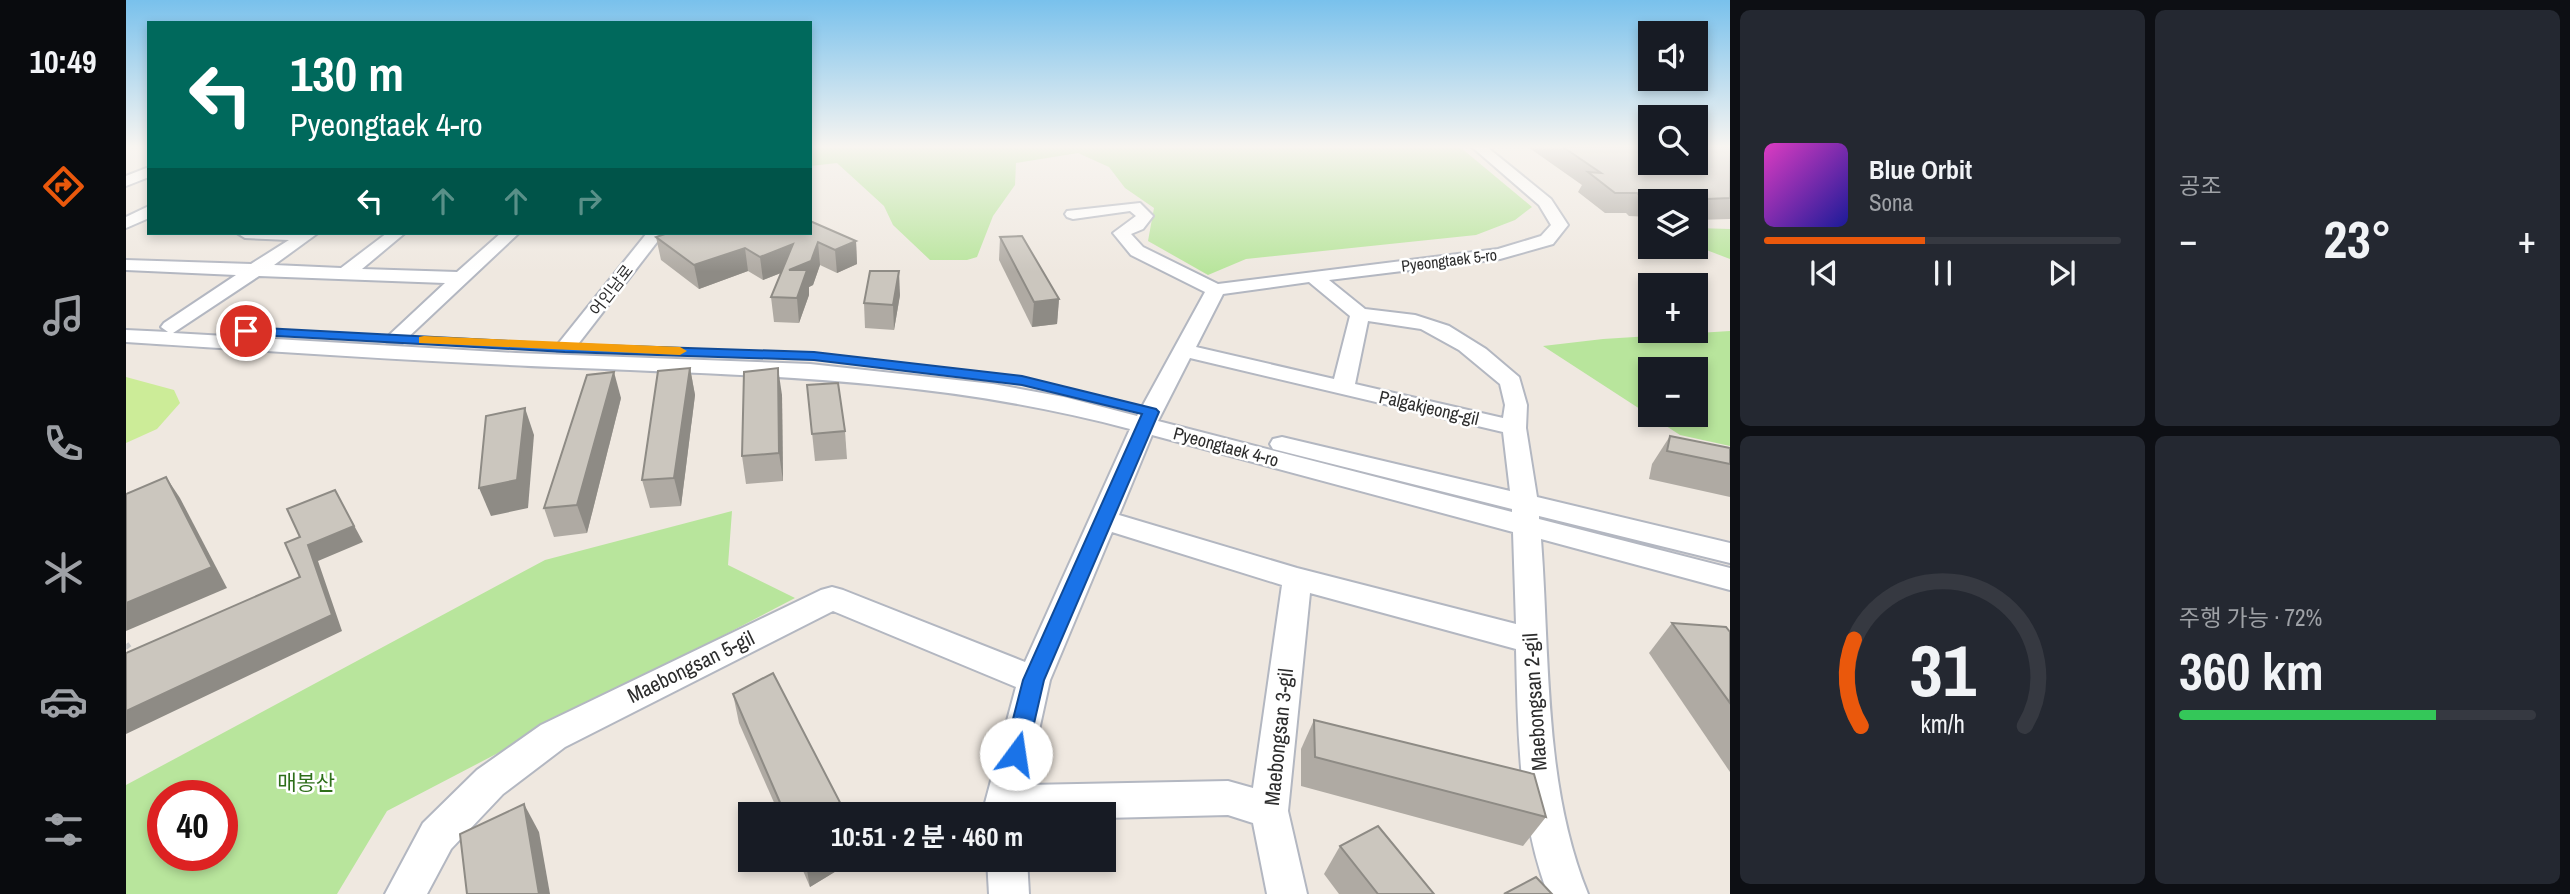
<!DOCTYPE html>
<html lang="ko">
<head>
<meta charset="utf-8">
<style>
  body { margin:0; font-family:"Archivo Narrow","Noto Sans KR",sans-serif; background:#242831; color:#f1f3f6; height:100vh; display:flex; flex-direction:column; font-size:26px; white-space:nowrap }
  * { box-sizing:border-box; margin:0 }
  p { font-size:23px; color:#9ea1a6 }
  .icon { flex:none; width:38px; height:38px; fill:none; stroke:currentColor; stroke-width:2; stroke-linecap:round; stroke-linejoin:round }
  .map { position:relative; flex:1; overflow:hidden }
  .side { display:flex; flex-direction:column; gap:10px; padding:10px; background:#0d0f14; width:840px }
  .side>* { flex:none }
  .guide { position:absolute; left:21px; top:21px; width:665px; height:214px; border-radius:0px; box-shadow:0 4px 10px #0003; background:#00695c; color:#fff; overflow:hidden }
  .tools { position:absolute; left:1512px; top:21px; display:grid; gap:14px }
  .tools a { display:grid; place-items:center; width:70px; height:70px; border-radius:0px; background:#171b24; box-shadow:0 4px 10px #0003; font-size:35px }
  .speed { position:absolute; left:21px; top:780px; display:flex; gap:14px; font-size:35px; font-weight:700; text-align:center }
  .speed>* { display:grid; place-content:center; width:91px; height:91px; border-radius:50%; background:#171b24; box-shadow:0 4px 10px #0003; line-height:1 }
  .speed .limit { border:10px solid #d22; background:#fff; color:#111 }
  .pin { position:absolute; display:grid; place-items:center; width:60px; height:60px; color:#fff; margin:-30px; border:4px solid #fff; border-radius:50%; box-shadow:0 2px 7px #0007 }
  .me { position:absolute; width:77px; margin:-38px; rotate:14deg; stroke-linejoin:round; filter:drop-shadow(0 0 5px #0008) }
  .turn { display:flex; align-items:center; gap:24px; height:147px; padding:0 28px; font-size:32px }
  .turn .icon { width:91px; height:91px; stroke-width:2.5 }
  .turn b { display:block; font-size:49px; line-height:60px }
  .lanes { display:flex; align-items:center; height:66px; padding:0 28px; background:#0003; justify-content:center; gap:35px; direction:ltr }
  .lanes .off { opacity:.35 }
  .big { font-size:52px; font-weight:700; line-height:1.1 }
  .side .tile { flex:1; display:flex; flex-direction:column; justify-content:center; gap:10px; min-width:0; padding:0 24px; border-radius:10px; background:#242831 }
  .side .dial { align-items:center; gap:0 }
  .dial svg { height:182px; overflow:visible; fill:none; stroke:#363941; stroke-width:7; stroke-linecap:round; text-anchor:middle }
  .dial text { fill:#f1f3f6; stroke:none }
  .song { display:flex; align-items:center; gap:21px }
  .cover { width:84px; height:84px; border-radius:10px; background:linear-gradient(135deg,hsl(310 70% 55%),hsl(240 70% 35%)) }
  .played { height:7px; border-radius:4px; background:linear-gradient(90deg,#ea580c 45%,#363941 45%) }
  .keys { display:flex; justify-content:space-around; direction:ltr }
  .heat { display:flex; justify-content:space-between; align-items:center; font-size:38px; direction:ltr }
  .charge { height:10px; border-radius:5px; background:linear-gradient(90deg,#34c759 72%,#363941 0) }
  .side .tiles { flex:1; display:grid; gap:10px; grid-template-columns:repeat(2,1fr) }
  .trip { position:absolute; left:612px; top:802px; width:378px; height:70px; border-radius:0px; background:#171b24; box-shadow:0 4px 10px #0003; font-weight:700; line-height:70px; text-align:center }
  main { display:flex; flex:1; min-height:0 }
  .tab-bar { display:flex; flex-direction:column; width:126px; justify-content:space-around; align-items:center; background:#090b0e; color:#9ea1a6 }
  .tab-bar .icon { width:49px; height:49px }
  .tab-bar .current { color:#ea580c }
  .tab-bar b { font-size:32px; color:#f1f3f6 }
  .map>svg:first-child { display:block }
</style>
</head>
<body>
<main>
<nav class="tab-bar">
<b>10:49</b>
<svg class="icon current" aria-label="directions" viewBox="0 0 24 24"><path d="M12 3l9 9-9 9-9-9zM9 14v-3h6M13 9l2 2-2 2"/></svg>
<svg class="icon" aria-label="music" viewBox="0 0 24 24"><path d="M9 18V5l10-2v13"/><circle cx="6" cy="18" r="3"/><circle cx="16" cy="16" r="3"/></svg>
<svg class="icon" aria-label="phone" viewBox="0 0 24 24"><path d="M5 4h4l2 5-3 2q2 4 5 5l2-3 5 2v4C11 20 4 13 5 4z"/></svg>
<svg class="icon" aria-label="climate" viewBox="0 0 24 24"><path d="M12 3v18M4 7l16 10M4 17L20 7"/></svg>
<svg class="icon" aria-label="car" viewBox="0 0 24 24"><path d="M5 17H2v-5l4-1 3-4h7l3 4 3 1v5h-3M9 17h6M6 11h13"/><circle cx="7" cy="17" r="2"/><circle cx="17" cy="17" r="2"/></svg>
<svg class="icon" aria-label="filters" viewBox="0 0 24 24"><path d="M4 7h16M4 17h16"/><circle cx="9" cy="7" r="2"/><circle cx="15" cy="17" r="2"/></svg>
</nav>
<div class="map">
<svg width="1604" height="894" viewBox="0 0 1604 894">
  <rect width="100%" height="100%" fill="#efe8e0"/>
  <!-- green -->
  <g fill="#b8e59c" fill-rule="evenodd">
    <polygon points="685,147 1334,147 1406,207 1389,220 1350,235 1120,259 1082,275 1022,241 1028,208 999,188 983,167 952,153 890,163 889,185 867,216 851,257 841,260 804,260 767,225 758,206 711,163 684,166"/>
    <polygon points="1570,228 1604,229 1604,259 1570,246"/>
    <path d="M1604,331V446L1554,435L1417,346L1477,339ZM1524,369H1570V415H1524Z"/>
    <path d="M606,511L602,565L669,598L261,811L211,894H0V785L419,560ZM37,796H96V856H37Z"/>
  </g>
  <!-- pitch -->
  <polygon fill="#ccec98" points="0,377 48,390 54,403 31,429 0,443"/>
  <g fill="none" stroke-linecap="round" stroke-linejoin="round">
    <defs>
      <g id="minor">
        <path d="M1346,147H1361L1425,199L1442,225L1427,244L1374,259L1203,280L1239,309L1289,315L1323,326L1360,349L1393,377L1401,405L1400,428L1411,497L1604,543V563L1413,516V519L1604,568V590L1415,539C1424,656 1417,784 1462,894H1422C1392,816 1392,731 1390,649L1184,593L1162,811L1181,894H1141L1127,823L1102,815L978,818V814H859V803L890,687L707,611L439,747L377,794L325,849L301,894H259L297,823L351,770L415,725L695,590L706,587L717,590L899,662L1004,429C816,378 621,375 428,367C285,361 142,351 0,342V330L42,332L35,327L38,323L110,275L0,270V260L125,264L163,240L119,238L111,233H192L148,265L215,268L261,233H279L236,269L331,272L375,233H393L276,343H262L259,339L319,283L133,276L47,333L390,353L684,364L867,384L938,397L1011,416L1079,292L1005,255L987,233L1010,216L1004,211L947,219L941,217L939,214L941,211L1014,203L1027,216L1017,229L1005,234L1017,247L1092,284L1372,249L1415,236L1425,225L1413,205ZM1183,282L1224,316L1208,379L1070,347L1097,294ZM1242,321L1295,329L1333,350L1374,384L1379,405L1377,418L1229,384ZM1064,358L1377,432L1384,491L1156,437L1147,439L1144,444L1147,449L1386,509V512L1032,421ZM1026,435L1387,532L1390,624L1171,568L993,515ZM986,532L1156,585L1127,788L1102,781L901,785L924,680Z"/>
        <polygon points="23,167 23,177 0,186 0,176"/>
        <polygon points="23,206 23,218 0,228 0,217"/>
        <polygon points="521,233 538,233 446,352 432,352 429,348 432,344"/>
        <polygon points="861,859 901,859 903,894 863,894"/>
      </g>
    </defs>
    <!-- minor casing -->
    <use href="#minor" stroke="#b3b7c1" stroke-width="4"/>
    <!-- path -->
    <polyline stroke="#c8c8c8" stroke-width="6" stroke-dasharray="8 5" stroke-linecap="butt" points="0,644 3,648"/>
    <!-- minor -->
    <use href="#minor" fill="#fff" fill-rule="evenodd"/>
  </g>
  <!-- wall -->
  <g fill="#afaaa3">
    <polygon points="1402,147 1604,147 1604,219 1570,220 1570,201 1524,201 1524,217 1503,216 1500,213 1479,213 1452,192 1456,185"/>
    <polygon points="530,237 730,241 731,264 711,273 694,265 687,285 683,287 683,295 673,323 648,322 645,297 655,273 637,280 622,271 573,289 535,260"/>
    <polygon points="874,237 933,299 931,324 906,327 873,260"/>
    <polygon points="774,295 768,330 739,328 738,303"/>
    <polygon points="564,368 569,395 555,506 524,508 516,480"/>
    <polygon points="681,385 719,431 721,459 689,461"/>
    <polygon points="656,395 657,481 620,484 616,456"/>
    <polygon points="495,398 461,533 428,537 418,508"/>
    <polygon points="1544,436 1604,448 1604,497 1523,479 1526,464"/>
    <polygon points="1546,623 1604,632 1604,772 1523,653"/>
    <polygon points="607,694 720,814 653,814 613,723"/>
    <polygon points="1188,720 1420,817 1397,846 1175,786 1175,749"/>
    <polygon points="1214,846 1308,894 1213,894 1198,874"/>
    <polygon points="672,859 730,859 684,887"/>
  </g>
  <!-- shaded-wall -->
  <g fill="#8e8b85">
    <polygon points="730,241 731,264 711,273 709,250"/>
    <polygon points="692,242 694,265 687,285 683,287 683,295 673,323 671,298 663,270"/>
    <polygon points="667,244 670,267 637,280 634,257"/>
    <polygon points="619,248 622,271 573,289 568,265"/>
    <polygon points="773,271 774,295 768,330 767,305"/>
    <polygon points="933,299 931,324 906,327 908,302"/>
    <polygon points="564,368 569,395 555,506 548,478"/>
    <polygon points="652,368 656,395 657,481 653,453"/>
    <polygon points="488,372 495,398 461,533 451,505"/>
    <polygon points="399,408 408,435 402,508 365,516 353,488"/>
    <polygon points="40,477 54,498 101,588 0,631 0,603"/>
    <polygon points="209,490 237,542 192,561 216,631 0,734 0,711 206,615 182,545"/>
    <polygon points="398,804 413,832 424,894 413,894"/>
    <polygon points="679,859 730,859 684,887"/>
  </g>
  <!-- building -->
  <g fill="#cbc6be" stroke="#8e8b85" stroke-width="2">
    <polygon points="1437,147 1524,147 1524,163 1570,163 1570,147 1604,147 1604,198 1558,200 1552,197 1514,196 1511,193 1489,193 1462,172 1475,173"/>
    <polygon points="684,221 730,241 709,250 692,242 685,261 663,270 681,270 671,298 645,297 667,244 634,257 619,248 568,265 530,237 542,233 684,233"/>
    <polygon points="896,236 933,299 908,302 874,237"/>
    <polygon points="744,271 773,271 767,305 738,303"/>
    <polygon points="564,368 548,478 516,480 532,371"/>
    <polygon points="652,368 653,453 616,456 618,372"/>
    <polygon points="488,372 451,505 418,508 461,375"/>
    <polygon points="712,383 719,431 686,434 681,385"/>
    <polygon points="399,408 391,480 353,488 360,416"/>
    <polygon points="1544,436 1604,448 1604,464 1541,451"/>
    <polygon points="40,477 86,567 0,603 0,494"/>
    <polygon points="209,490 228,526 182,545 206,615 0,711 0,653 174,577 159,543 174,537 161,509"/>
    <polygon points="1546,623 1600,627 1604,632 1604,703"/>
    <polygon points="647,673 720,814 659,814 607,694"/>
    <polygon points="1188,720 1408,774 1420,817 1189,757"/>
    <polygon points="398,804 413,894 341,894 334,834"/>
    <polygon points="1252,826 1308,894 1252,894 1214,846"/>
    <polygon points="1410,877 1426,894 1378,894"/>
  </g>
  <!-- sky -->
  <linearGradient id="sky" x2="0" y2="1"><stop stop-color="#79c1ec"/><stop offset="0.54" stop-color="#f8f5f1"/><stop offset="1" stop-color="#f8f5f1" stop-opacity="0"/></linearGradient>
  <rect width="1604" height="272" fill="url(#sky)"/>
  <!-- route -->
  <polygon fill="#1a73e8" stroke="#114b97" stroke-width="2" points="120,327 439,344 688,352 896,376 1030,409 1033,412 918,680 901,754 898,761 890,764 882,761 878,754 897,680 1016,414 896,385 688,360 439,352 115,334 113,331"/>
  <!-- slow -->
  <polygon fill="#f59e0b" points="298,336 554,347 561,351 554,355 293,343 293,337"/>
  <g text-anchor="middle" stroke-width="5" stroke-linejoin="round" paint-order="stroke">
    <!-- far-street labels -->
    <g font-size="16" fill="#2d2d2d" stroke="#fff">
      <text transform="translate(1323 260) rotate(-7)" y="6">Pyeongtaek 5-ro</text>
      <text transform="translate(485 290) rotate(-52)" y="6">어인남로</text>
    </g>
    <!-- street labels -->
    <g font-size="18" fill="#2d2d2d" stroke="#fff">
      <text transform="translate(1303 408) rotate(13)" y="6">Palgakjeong-gil</text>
      <text transform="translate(1100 447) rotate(15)" y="6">Pyeongtaek 4-ro</text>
    </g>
    <!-- near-street labels -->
    <g font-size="21" fill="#2d2d2d" stroke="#fff">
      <text transform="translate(565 667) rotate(-26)" y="7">Maebongsan 5-gil</text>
      <text transform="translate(1409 702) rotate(-94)" y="7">Maebongsan 2-gil</text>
      <text transform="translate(1153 737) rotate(-84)" y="7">Maebongsan 3-gil</text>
    </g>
    <!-- near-park labels -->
    <g font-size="21" fill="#2e6e1a" stroke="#fff">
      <text x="180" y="790">매봉산</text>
    </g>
  </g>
</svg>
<div class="tools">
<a><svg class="icon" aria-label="sound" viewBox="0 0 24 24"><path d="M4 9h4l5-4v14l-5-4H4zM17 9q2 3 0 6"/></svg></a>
<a><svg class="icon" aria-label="search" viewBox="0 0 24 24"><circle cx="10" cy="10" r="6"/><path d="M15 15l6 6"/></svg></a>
<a><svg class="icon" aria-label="layers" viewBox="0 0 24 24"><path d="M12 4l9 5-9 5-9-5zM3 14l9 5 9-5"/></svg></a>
<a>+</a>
<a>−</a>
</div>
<div class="speed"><div class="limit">40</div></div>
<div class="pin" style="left:120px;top:331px;background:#d93025"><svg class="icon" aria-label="arrive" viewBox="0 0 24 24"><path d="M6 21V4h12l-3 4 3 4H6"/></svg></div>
<svg class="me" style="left:890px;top:754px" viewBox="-20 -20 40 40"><circle r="19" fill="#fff"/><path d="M0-13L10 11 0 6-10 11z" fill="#1a73e8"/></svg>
<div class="trip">10:51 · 2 분 · 460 m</div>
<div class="guide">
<div class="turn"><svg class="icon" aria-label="left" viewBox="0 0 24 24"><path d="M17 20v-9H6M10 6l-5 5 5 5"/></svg><div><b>130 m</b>Pyeongtaek 4-ro</div></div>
<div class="lanes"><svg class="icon" aria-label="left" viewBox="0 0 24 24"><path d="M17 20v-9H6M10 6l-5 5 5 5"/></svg><svg class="icon off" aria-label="ahead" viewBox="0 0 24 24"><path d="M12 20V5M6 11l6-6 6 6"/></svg><svg class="icon off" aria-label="ahead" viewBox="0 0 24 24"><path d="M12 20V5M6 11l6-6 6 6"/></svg><svg class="icon off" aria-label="right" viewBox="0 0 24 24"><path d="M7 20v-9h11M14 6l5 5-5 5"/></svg></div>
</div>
</div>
<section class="side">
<div class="tiles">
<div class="tile">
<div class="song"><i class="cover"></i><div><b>Blue Orbit</b><p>Sona</p></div></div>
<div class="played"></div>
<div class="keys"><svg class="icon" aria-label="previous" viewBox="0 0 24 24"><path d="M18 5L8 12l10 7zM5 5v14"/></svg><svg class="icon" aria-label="pause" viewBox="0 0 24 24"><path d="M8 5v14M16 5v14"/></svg><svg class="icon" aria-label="next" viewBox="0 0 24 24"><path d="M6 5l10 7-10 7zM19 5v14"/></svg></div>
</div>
<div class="tile"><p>공조</p>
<div class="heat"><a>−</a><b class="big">23°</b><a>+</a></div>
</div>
<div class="tile dial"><svg viewBox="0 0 100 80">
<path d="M14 69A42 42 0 1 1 86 69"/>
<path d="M14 69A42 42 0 0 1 11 31" stroke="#ea580c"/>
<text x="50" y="56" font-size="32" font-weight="700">31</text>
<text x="50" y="72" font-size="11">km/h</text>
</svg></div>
<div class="tile"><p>주행 가능 · 72%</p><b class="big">360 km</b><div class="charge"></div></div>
</div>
</section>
</main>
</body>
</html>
